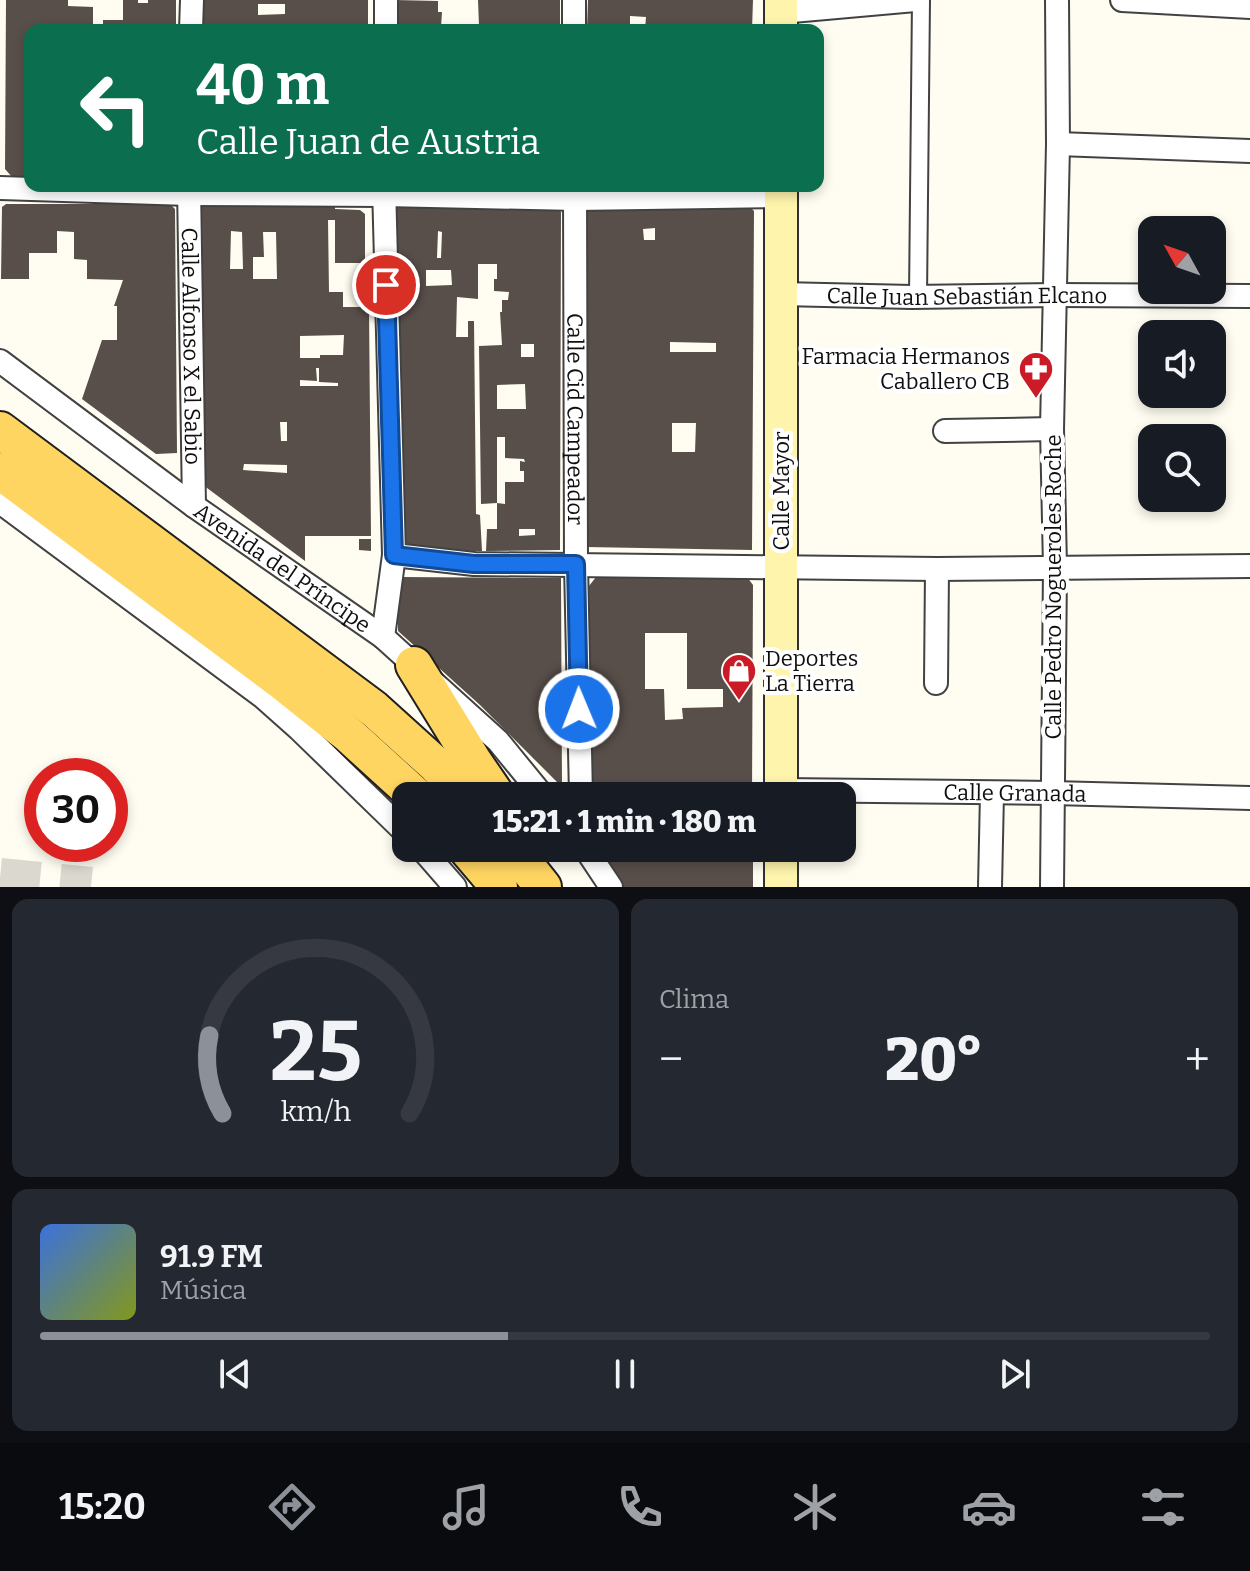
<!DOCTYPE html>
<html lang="es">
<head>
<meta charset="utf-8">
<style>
  body { margin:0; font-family:Bitter,serif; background:#242831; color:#f1f3f6; height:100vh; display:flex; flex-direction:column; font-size:30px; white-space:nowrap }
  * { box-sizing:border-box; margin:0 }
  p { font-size:26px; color:#9ea1a6 }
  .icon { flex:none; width:44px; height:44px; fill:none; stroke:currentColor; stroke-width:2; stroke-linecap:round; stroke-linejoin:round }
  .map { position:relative; height:887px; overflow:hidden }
  .drawer { display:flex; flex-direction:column; gap:12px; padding:12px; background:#0d0f14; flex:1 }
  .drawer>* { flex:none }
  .guide { position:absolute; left:24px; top:24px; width:800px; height:168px; border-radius:16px; box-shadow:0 4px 12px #0003; background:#0b6e4f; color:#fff; overflow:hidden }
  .needle { width:52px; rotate:310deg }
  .fabs { position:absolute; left:1138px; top:216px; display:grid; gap:16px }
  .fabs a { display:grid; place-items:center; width:88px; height:88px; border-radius:16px; background:#171b24; box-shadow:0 4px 12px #0003; font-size:40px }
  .speed { position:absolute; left:24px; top:758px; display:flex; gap:16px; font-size:40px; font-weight:700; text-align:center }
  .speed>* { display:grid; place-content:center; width:104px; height:104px; border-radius:50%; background:#171b24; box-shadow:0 4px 12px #0003; line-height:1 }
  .speed .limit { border:12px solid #d22; background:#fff; color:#111 }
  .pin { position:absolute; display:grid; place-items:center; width:68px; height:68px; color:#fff; margin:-34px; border:4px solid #fff; border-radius:50%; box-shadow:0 2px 8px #0007 }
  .me { position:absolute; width:88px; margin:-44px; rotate:359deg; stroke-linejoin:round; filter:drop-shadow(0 0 6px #0008) }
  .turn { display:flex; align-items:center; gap:28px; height:168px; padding:0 40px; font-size:36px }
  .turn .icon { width:104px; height:104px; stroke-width:2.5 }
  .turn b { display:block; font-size:56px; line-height:68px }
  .big { font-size:60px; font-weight:800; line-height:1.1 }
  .drawer .widget { flex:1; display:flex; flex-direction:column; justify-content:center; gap:12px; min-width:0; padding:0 28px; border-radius:16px; background:#242831 }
  .drawer .dial { align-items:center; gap:0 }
  .dial svg { height:208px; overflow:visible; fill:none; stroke:#363941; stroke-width:7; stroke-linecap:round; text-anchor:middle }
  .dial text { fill:#f1f3f6; stroke:none }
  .song { display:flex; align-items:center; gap:24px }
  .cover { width:96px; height:96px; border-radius:12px; background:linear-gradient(135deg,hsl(220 70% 55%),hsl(70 70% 35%)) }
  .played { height:8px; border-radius:4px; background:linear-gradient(90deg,#8c9099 40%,#363941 40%) }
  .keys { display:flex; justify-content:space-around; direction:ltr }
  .heat { display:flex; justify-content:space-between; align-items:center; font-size:44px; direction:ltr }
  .drawer .tiles { flex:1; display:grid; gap:12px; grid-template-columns:1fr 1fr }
  .widget:last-child { grid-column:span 2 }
  .trip { position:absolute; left:392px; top:782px; width:464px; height:80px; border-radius:16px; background:#171b24; box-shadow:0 4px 12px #0003; font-weight:800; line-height:80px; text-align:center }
  .tabs { display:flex; height:128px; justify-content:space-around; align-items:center; background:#090b0e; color:#9ea1a6 }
  .tabs .icon { width:56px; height:56px }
  .tabs .current { color:#8c9099 }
  .tabs b { font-size:36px; color:#f1f3f6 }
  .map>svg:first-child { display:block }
</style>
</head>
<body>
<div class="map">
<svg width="1250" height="887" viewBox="0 0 1250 887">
  <rect width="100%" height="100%" fill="#fffcf1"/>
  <!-- building -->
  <g fill="#594f4a" fill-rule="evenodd">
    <polygon points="6,0 68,0 68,6 93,7 93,30 30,30 30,177 12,177 5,169"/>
    <polygon points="123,0 138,0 138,3 148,3 148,0 176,0 176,30 103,30 103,20 123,20"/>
    <path d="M201,0H368V30H313V26H243V30H201ZM258,4H285V14L258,15Z"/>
    <polygon points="395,0 438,1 438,12 442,12 441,27 479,26 478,0 560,0 560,30 395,30"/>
    <polygon points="588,0 753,0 752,30 727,30 727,26 689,25 689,30 662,30 662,25 653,25 653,30 645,30 646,17 630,16 630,30 587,30"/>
    <path d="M205,203L335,206V209L360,210L365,214V263H335V220H328L329,292H343V307H369L371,536H305V561L203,485L202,206ZM231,231L242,232L243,269H230ZM263,232H276L277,279H253V257H264ZM344,335L343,355H320V358H300V336ZM316,368H319V382L338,383V386H300V380L317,381ZM280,422H287V441H281ZM244,464L287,465V473L243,470Z"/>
    <polygon points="6,204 170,204 175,209 177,453 156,454 82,399 102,340 117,340 117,306 114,306 123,280 87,279 87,260 74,259 74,232 57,231 57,253 29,253 29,279 1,279 2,207"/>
    <path d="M400,205L554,206L561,212L560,550L486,551L487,529H497V503L505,504V482H524V471H520V461L525,462L524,459L505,458V437H497V503L481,504L479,346L502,345L500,312H502V300H508L509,292L494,291V279H497V264H478V299L457,297L456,337H468V321H474L476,514L480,515L482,551L405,552L397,297L396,209ZM438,231L442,232L441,258H437ZM426,270H451L452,285L426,286ZM521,344H534V357H521ZM525,384L526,409H497V385ZM519,529H535V535L519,536Z"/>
    <path d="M594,205L751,208L754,211L752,550L586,547L588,211ZM655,228V240H644L643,229ZM670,342L716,343V352H670ZM672,423H696L695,452H672Z"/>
    <polygon points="359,539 371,539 371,551 359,550"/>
    <polygon points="401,577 561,578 562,787 480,705 398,631 397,580"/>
    <path d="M596,577H747L753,585L752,796H675V789H656V796H590L589,586ZM645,633H687V689H723V707L682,708L683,719L665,720L664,689H645Z"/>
    <polygon points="600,848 753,848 753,887 622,887 600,855"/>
  </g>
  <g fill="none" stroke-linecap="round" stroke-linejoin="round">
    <!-- motorway-tunnel -->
    <polyline stroke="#dbd8cf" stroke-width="40" stroke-dasharray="40 20" stroke-linecap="butt" points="0,878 91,887"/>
    <defs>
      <polyline id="pedestrian" points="918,297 921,0"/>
      <g id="minor">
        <polyline points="574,0 574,30"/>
        <polyline points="1122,0 1250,7"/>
        <polyline points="781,12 915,0"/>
        <polyline points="191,30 192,0"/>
        <polyline points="386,30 386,0"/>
        <polyline points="1058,144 1250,151"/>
        <path id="s1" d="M189,186L194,506"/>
        <path id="s2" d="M575,187L576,564L581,796"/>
        <polyline points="0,188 189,194 384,195 576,199 781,196"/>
        <path id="s3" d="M781,294L912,297L1056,295L1250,296"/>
        <path id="s4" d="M0,361L194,506L383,637L498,741L543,796"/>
        <polyline points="945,431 1052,429"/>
        <polyline points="0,502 263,697 299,729 406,833"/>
        <polyline points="394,555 474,564 937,569 1250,566"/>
        <polyline points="383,637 394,555 384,186"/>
        <polyline points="936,683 937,569"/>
        <path id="s5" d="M781,790L1052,793L1250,798"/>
        <polyline points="421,848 455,887"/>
        <polyline points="585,848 611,887"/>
        <polyline points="990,887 992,793"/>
        <polyline points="1052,887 1055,567 1052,429 1058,144 1057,0"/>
      </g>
      <g id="secondary">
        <polyline points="781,30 781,0"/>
        <polyline points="781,186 781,796"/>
        <polyline points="781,887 781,848"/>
      </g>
      <g id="primary">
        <polyline points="0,430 374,709 436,765 466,796"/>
        <polyline points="0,471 280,680 349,735 416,796"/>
        <polyline points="414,665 473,761 497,796"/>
        <polyline points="466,848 499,887"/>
        <polyline points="512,848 543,887"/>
      </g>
    </defs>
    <!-- pedestrian casing -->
    <use href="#pedestrian" stroke="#424242" stroke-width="20"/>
    <!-- minor casing -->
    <use href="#minor" stroke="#424242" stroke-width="26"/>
    <!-- secondary casing -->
    <use href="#secondary" stroke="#313131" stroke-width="36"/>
    <!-- primary casing -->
    <use href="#primary" stroke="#202020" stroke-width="40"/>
    <!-- pedestrian -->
    <use href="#pedestrian" stroke="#fff" stroke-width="16"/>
    <!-- minor -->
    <use href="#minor" stroke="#fff" stroke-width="22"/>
    <!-- secondary -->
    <use href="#secondary" stroke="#fff4ac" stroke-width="32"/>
    <!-- primary -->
    <use href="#primary" stroke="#ffd561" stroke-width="36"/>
  </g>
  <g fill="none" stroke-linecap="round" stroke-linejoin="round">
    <defs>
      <polyline id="route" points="386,285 394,555 474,564 576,564 579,709"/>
    </defs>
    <!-- route casing -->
    <use href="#route" stroke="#114b97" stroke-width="20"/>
    <!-- route -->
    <use href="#route" stroke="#1a73e8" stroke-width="14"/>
  </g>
  <!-- icons -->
  <defs>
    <symbol id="pharmacy-pin" viewBox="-11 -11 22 30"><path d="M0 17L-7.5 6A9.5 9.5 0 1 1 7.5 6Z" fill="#cb1b26" stroke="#fff"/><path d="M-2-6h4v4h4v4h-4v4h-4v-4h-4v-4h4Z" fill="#fff"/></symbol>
    <symbol id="shop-pin" viewBox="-11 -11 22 30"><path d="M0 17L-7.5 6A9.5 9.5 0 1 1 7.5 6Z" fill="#cb1b26" stroke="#fff"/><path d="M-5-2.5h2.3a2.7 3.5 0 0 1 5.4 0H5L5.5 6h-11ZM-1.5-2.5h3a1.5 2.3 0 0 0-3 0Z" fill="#fff"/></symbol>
  </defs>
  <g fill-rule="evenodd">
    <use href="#pharmacy-pin" x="1016" y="349" width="40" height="54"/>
    <use href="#shop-pin" x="719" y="651" width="40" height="54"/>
  </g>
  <g text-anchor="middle" stroke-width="8" stroke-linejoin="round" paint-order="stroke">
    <!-- street labels -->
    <g font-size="22" fill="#0f0f0f" stroke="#fff">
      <text dy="8" stroke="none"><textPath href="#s3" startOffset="186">Calle Juan Sebastián Elcano</textPath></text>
      <text dy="8" stroke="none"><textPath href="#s1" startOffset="160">Calle Alfonso X el Sabio</textPath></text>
      <text dy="8" stroke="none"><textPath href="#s2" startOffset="232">Calle Cid Campeador</textPath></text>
      <text transform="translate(781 491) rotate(-90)" y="8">Calle Mayor</text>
      <text dy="8" stroke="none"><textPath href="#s4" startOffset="350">Avenida del Príncipe</textPath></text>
      <text transform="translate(1053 587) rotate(-90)" y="8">Calle Pedro Nogueroles Roche</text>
      <text dy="8" stroke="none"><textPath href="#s5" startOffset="234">Calle Granada</textPath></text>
    </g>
    <!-- poi labels -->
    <g font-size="22" fill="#0f0f0f" stroke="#fff" text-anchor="end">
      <text x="1010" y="364">Farmacia Hermanos<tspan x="1010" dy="25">Caballero CB</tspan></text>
      <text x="765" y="666" text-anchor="start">Deportes<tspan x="765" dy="25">La Tierra</tspan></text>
    </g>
  </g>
</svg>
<div class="fabs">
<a><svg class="needle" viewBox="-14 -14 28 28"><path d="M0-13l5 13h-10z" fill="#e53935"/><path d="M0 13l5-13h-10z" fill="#9ea1a6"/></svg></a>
<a><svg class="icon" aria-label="sound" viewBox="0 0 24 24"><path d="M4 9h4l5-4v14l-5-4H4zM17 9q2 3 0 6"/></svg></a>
<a><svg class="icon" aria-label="search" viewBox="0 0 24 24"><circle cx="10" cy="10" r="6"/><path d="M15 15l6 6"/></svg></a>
</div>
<div class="speed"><div class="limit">30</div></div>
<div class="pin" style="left:386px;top:285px;background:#d93025"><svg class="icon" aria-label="arrive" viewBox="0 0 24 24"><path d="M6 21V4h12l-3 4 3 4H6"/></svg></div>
<svg class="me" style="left:579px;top:709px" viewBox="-20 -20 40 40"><circle r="17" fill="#1a73e8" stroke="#fff" stroke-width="3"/><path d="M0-11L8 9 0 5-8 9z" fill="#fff"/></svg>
<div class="trip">15:21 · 1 min · 180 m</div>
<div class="guide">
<div class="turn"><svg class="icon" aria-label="left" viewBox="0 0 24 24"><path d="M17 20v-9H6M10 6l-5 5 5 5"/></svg><div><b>40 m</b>Calle Juan de Austria</div></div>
</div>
</div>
<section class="drawer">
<div class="tiles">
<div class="widget dial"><svg viewBox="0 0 100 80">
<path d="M14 69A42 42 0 1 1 86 69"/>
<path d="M14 69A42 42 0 0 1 9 39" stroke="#8c9099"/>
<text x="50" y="56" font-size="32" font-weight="700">25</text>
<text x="50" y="72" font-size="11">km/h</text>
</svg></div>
<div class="widget"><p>Clima</p>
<div class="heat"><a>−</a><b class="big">20°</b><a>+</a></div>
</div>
<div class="widget">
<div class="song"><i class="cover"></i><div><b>91.9 FM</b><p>Música</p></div></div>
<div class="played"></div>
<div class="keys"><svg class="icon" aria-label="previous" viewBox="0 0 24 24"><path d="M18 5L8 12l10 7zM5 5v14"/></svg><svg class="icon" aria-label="pause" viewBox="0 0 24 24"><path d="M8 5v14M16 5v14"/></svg><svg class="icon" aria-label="next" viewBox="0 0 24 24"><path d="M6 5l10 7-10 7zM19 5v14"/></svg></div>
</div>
</div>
</section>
<nav class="tabs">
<b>15:20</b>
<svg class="icon current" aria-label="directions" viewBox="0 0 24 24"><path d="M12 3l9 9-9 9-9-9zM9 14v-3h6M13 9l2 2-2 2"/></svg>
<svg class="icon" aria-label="music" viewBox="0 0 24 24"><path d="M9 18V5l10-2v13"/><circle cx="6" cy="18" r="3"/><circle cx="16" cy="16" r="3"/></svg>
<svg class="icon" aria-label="phone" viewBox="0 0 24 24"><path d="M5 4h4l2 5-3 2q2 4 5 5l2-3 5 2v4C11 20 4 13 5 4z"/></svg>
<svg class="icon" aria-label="climate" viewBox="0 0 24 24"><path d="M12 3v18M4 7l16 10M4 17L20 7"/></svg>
<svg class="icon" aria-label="car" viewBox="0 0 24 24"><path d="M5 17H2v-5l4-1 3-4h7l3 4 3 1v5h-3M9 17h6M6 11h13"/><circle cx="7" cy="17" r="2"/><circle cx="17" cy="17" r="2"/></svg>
<svg class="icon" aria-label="filters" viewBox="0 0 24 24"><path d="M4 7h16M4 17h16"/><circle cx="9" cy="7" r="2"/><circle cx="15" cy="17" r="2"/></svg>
</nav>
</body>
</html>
